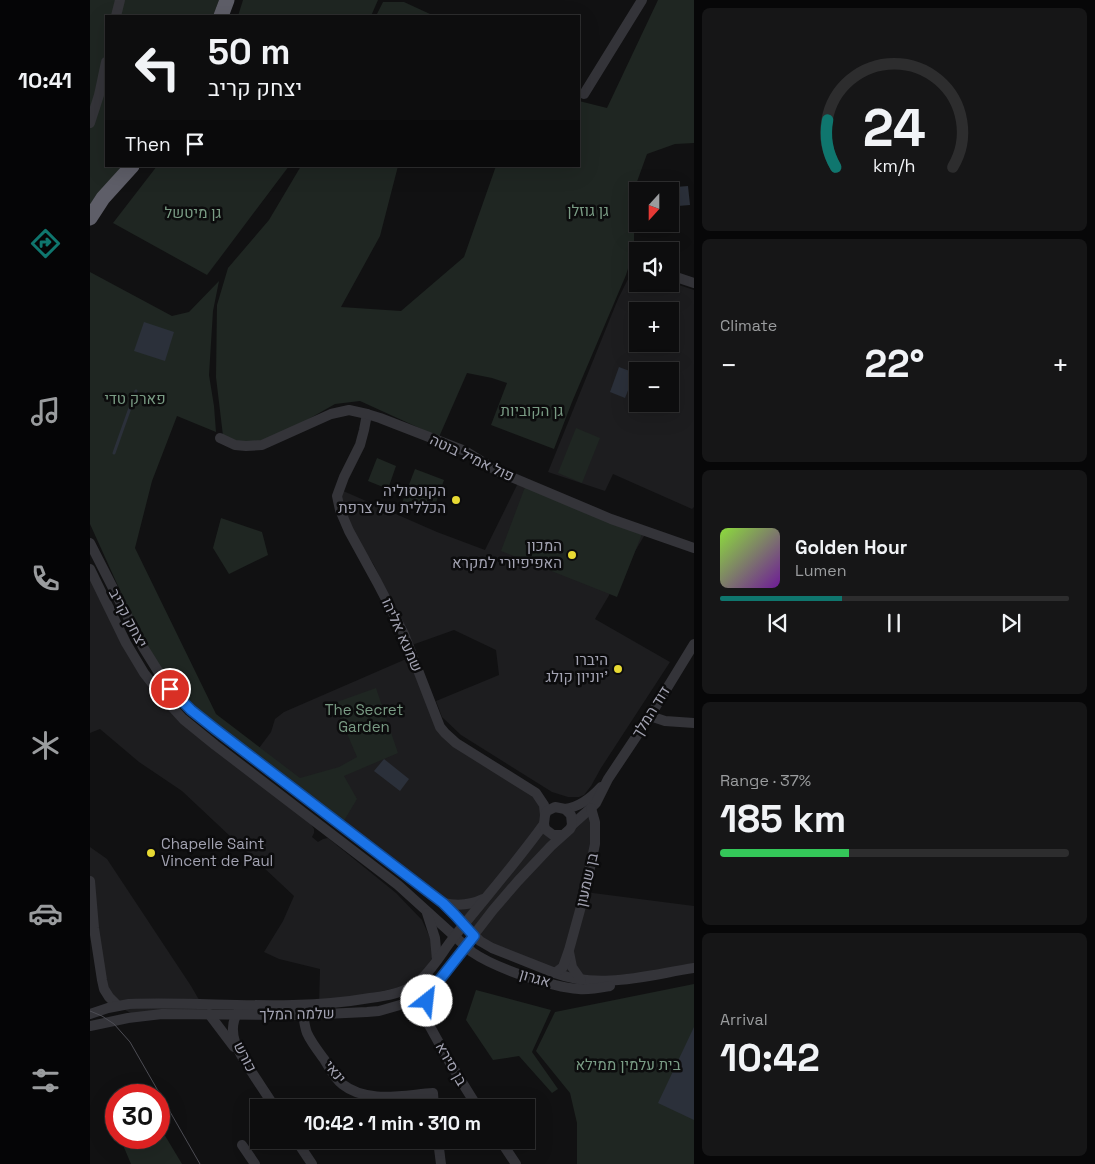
<!DOCTYPE html>
<html lang="en">
<head>
<meta charset="utf-8">
<style>
  body { margin:0; font-family:"Space Grotesk",Heebo,sans-serif; background:#161617; color:#f1f3f6; height:100vh; display:flex; flex-direction:column; font-size:19px; white-space:nowrap }
  * { box-sizing:border-box; margin:0 }
  p { font-size:16px; color:#9a9c9e }
  .icon { flex:none; width:28px; height:28px; fill:none; stroke:currentColor; stroke-width:2; stroke-linecap:round; stroke-linejoin:round }
  .map { position:relative; flex:1; overflow:hidden }
  .details { display:flex; flex-direction:column; gap:8px; padding:8px; background:#070708; width:401px }
  .details>* { flex:none }
  .banner { position:absolute; left:15px; top:15px; width:475px; height:152px; border-radius:0px; box-shadow:0 5px 20px #0002,0 0 0 1px #2d2d2e; background:#0d0d0e; color:#f1f3f6; overflow:hidden }
  .needle { width:32px; rotate:201deg }
  .buttons { position:absolute; left:539px; top:182px; display:grid; gap:10px }
  .buttons a { display:grid; place-items:center; width:50px; height:50px; border-radius:0px; background:#0d0d0e; box-shadow:0 5px 20px #0002,0 0 0 1px #2d2d2e; font-size:25px }
  .speed { position:absolute; left:15px; top:1084px; display:flex; gap:10px; font-size:25px; font-weight:700; text-align:center }
  .speed>* { display:grid; place-content:center; width:65px; height:65px; border-radius:50%; background:#0d0d0e; box-shadow:0 5px 20px #0002,0 0 0 1px #2d2d2e; line-height:1 }
  .speed .limit { border:8px solid #d22; background:#fff; color:#111 }
  .pin { position:absolute; display:grid; place-items:center; width:42px; height:42px; color:#fff; margin:-21px; border:2px solid #fff; border-radius:50%; box-shadow:0 1px 5px #0007 }
  .me { position:absolute; width:55px; margin:-28px; rotate:29deg; stroke-linejoin:round; filter:drop-shadow(0 0 4px #0008) }
  .turn { display:flex; align-items:center; gap:18px; height:105px; padding:0 20px; font-size:22px }
  .turn .icon { width:65px; height:65px; stroke-width:2.5 }
  .turn b { display:block; font-size:35px; line-height:42px }
  .then { display:flex; align-items:center; height:48px; padding:0 20px; background:#0003; gap:10px; font-size:19px }
  .big { font-size:38px; font-weight:700; line-height:1.1 }
  .details .card { flex:1; display:flex; flex-direction:column; justify-content:center; gap:8px; min-width:0; padding:0 18px; border-radius:8px; background:#161617 }
  .details .dial { align-items:center; gap:0 }
  .dial svg { height:130px; overflow:visible; fill:none; stroke:#2d2d2e; stroke-width:7; stroke-linecap:round; text-anchor:middle }
  .dial text { fill:#f1f3f6; stroke:none }
  .song { display:flex; align-items:center; gap:15px }
  .cover { width:60px; height:60px; border-radius:8px; background:linear-gradient(135deg,hsl(90 70% 55%),hsl(280 70% 35%)) }
  .played { height:5px; border-radius:2px; background:linear-gradient(90deg,#0f766e 35%,#2d2d2e 35%) }
  .keys { display:flex; justify-content:space-around; direction:ltr }
  .heat { display:flex; justify-content:space-between; align-items:center; font-size:28px; direction:ltr }
  .charge { height:8px; border-radius:4px; background:linear-gradient(90deg,#34c759 37%,#2d2d2e 0) }
  .trip { position:absolute; left:160px; top:1099px; width:285px; height:50px; border-radius:0px; background:#0d0d0e; box-shadow:0 5px 20px #0002,0 0 0 1px #2d2d2e; font-weight:700; line-height:50px; text-align:center }
  main { display:flex; flex:1; min-height:0 }
  .tab-bar { display:flex; flex-direction:column; width:90px; justify-content:space-around; align-items:center; background:#050506; color:#9a9c9e }
  .tab-bar .icon { width:35px; height:35px }
  .tab-bar .active { color:#0f766e }
  .tab-bar b { font-size:22px; color:#f1f3f6 }
  .map>svg:first-child { display:block }
</style>
</head>
<body>
<main>
<nav class="tab-bar">
<b>10:41</b>
<svg class="icon active" aria-label="directions" viewBox="0 0 24 24"><path d="M12 3l9 9-9 9-9-9zM9 14v-3h6M13 9l2 2-2 2"/></svg>
<svg class="icon" aria-label="music" viewBox="0 0 24 24"><path d="M9 18V5l10-2v13"/><circle cx="6" cy="18" r="3"/><circle cx="16" cy="16" r="3"/></svg>
<svg class="icon" aria-label="phone" viewBox="0 0 24 24"><path d="M5 4h4l2 5-3 2q2 4 5 5l2-3 5 2v4C11 20 4 13 5 4z"/></svg>
<svg class="icon" aria-label="climate" viewBox="0 0 24 24"><path d="M12 3v18M4 7l16 10M4 17L20 7"/></svg>
<svg class="icon" aria-label="car" viewBox="0 0 24 24"><path d="M5 17H2v-5l4-1 3-4h7l3 4 3 1v5h-3M9 17h6M6 11h13"/><circle cx="7" cy="17" r="2"/><circle cx="17" cy="17" r="2"/></svg>
<svg class="icon" aria-label="filters" viewBox="0 0 24 24"><path d="M4 7h16M4 17h16"/><circle cx="9" cy="7" r="2"/><circle cx="15" cy="17" r="2"/></svg>
</nav>
<div class="map">
<svg width="604" height="1164" viewBox="0 0 604 1164">
  <rect width="100%" height="100%" fill="#111112"/>
  <!-- built -->
  <g fill="#1d1d1f" fill-rule="evenodd">
    <path d="M539,277L547,278L548,284H580V282L604,290V507L602,509L523,474L515,491L458,472L528,299ZM548,311H580V344H548ZM548,371H580V404H548Z"/>
    <polygon points="429,481 557,531 505,619 580,662 511,768 501,786 494,795 489,797 478,797 462,792 371,735 352,717 346,701 409,675 406,650 364,630 322,645 284,565 261,530 252,503 251,490 347,532 395,550"/>
    <polygon points="0,575 77,709 221,824 224,829 224,833 222,837 228,842 233,839 238,838 306,893 332,920 341,940 343,957 326,984 229,1004 230,969 189,959 174,952 193,921 204,896 92,791 49,762 10,729 0,733"/>
    <polygon points="323,656 350,727 446,793 454,820 468,836 501,808 504,818 495,892 604,906 604,968 491,980 402,948 365,915 163,756 181,732 185,719 194,712"/>
    <polygon points="0,847 17,859 101,986 108,998 118,1012 42,1014 22,1002 0,926"/>
  </g>
  <!-- green -->
  <g fill="#1f2622">
    <polygon points="0,0 129,0 123,16 16,16 16,166 32,166 5,197 0,205"/>
    <polygon points="153,0 288,0 281,16 148,16"/>
    <polygon points="568,0 604,0 604,143 585,144 557,154 544,190 544,250 536,275 482,402 464,449 401,425 417,383 402,378 377,373 349,437 270,401 245,404 187,437 172,442 146,442 133,436 126,377 127,305 138,268 179,220 211,166 308,166 290,236 251,307 311,311 374,257 406,166 489,166 489,101 517,108"/>
    <polygon points="293,2 314,2 340,14 339,16 286,16"/>
    <polygon points="67,166 199,166 117,275 23,223"/>
    <polygon points="0,272 82,316 99,312 129,281 123,311 119,375 124,406 126,432 87,416 62,481 45,548 126,714 210,778 249,767 267,757 244,703 286,688 308,753 254,776 267,799 252,824 97,700 87,689 73,672 58,646 43,619 0,524"/>
    <polygon points="486,428 510,438 492,483 468,473"/>
    <polygon points="287,458 306,466 298,489 278,481"/>
    <polygon points="325,469 354,480 342,514 312,503"/>
    <polygon points="435,487 552,534 527,597 411,551"/>
    <polygon points="131,518 172,532 178,555 139,574 123,548"/>
    <polygon points="604,984 604,1164 487,1164 487,1123 480,1093 446,1051 465,1012"/>
    <polygon points="386,990 461,1010 442,1052 468,1089 462,1093 429,1056 403,1060 376,1020"/>
    <polygon points="71,1129 92,1164 41,1164 33,1145 55,1138 69,1138 69,1131"/>
  </g>
  <!-- water -->
  <g fill="#2b303a">
    <polygon points="598,186 600,205 588,206 586,187"/>
    <polygon points="54,322 84,332 75,361 44,351"/>
    <polygon points="529,367 545,373 535,398 520,392"/>
    <polygon points="294,759 319,779 310,791 284,771"/>
    <polygon points="604,1027 604,1120 568,1103"/>
  </g>
  <g fill="none" stroke-linecap="round" stroke-linejoin="round">
    <!-- stream -->
    <polyline stroke="#2b303a" stroke-width="3" points="24,453 46,391"/>
    <!-- minor -->
    <g stroke="#343439" stroke-width="10">
      <polyline points="26,16 30,0"/>
      <polyline points="494,94 552,0"/>
      <polyline points="0,123 9,95 16,62"/>
      <polyline points="544,263 548,264"/>
      <polyline points="580,275 604,283"/>
      <polyline points="277,414 274,430 270,445 254,477 247,496 250,510 259,531 287,582 314,634 350,727 355,733 366,743 446,793 454,805 455,815"/>
      <polyline points="130,438 145,445 156,446 172,445 241,414 259,410 277,414 290,418 375,451 407,471 521,519 604,548"/>
      <path d="M0,543L53,647L71,676L90,700L113,719L162,758L353,903L390,941L402,948L465,973C510,990 558,975 604,968"/>
      <path d="M0,569L36,643L54,673L72,696L93,719L125,745L308,885L382,952C405,968 461,987 489,989C499,990 509,988 520,986"/>
      <polyline points="560,716 575,721 604,723"/>
      <path d="M475,809C489,807 501,798 511,787"/>
      <polyline points="482,825 501,808 506,803 518,779 560,716 604,644"/>
      <polyline points="0,881 4,928 12,980 14,989 19,997 28,1006"/>
      <path d="M353,903C367,906 381,905 393,899"/>
      <polyline points="337,913 345,938 347,960"/>
      <polyline points="479,952 482,967 491,980"/>
      <polyline points="465,973 473,967 479,950 495,892 505,844 505,822 501,808"/>
      <polyline points="340,989 337,1004 337,1013 338,1023 360,1063 388,1108"/>
      <path d="M150,1009C133,1031 150,1055 163,1074C170,1085 178,1096 185,1108"/>
      <path d="M212,1010C214,1017 214,1025 217,1033C221,1042 228,1051 234,1059C239,1067 244,1078 252,1084C277,1104 313,1095 343,1093L344,1108"/>
      <path d="M0,1014L18,1008L39,1004C119,1001 200,1012 280,998C295,996 314,993 326,984C342,971 352,952 364,937C394,899 426,863 454,824"/>
      <polyline points="119,1014 144,1047"/>
      <polyline points="0,1026 38,1018 72,1014 214,1015 277,1012 289,1011 317,1003 333,995 346,984 403,910 428,881 461,846 480,829 482,825 481,815 475,809 465,807 457,811 455,815 454,824 455,829 463,835 473,835"/>
      <polyline points="206,1140 222,1164"/>
      <polyline points="348,1140 351,1164"/>
      <polyline points="410,1140 426,1164"/>
      <polyline points="152,1145 165,1164"/>
    </g>
    <!-- highway -->
    <g stroke="#5e5e68" stroke-width="15">
      <polyline points="131,16 137,0"/>
      <polyline points="0,218 13,198 42,166"/>
    </g>
    <!-- tram -->
    <polyline stroke="#4d4d54" stroke-width="1" points="0,1011 12,1016 24,1024 40,1042 110,1164"/>
  </g>
  <g fill="none" stroke-linecap="round" stroke-linejoin="round">
    <defs>
      <polyline id="route" points="80,689 101,710 125,729 353,903 365,915 384,936 351,978 340,990 337,1001"/>
    </defs>
    <!-- route casing -->
    <use href="#route" stroke="#114b97" stroke-width="12"/>
    <!-- route -->
    <use href="#route" stroke="#1a73e8" stroke-width="9"/>
  </g>
  <!-- markers -->
  <g fill="#e8da33" stroke="#0c0c0d" stroke-width="2">
    <circle cx="366" cy="500" r="5"/>
    <circle cx="482" cy="555" r="5"/>
    <circle cx="528" cy="669" r="5"/>
    <circle cx="61" cy="853" r="5"/>
  </g>
  <g text-anchor="middle" stroke-width="5" stroke-linejoin="round" paint-order="stroke">
    <!-- park labels -->
    <g font-size="15" fill="#7a9c85" stroke="#0c0c0d">
      <text x="498" y="216">גן גוזלן</text>
      <text x="103" y="218">גן מיטשל</text>
      <text x="45" y="404">פארק טדי</text>
      <text x="442" y="416">גן הקוביות</text>
      <text x="274" y="715">The Secret<tspan x="274" dy="17">Garden</tspan></text>
      <text x="538" y="1070">בית עלמין ממילא</text>
    </g>
    <!-- street labels -->
    <g font-size="15" fill="#a3a3b2" stroke="#0c0c0d">
      <text transform="translate(382 458) rotate(25)" y="5">פול אמיל בוטה</text>
      <text transform="translate(38 618) rotate(62)" y="5">יצחק קריב</text>
      <text transform="translate(312 635) rotate(66)" y="5">שמעא אליהו</text>
      <text transform="translate(561 712) rotate(-58)" y="5">דוד המלך</text>
      <text transform="translate(497 880) rotate(-77)" y="5">בן שמעון</text>
      <text transform="translate(445 978) rotate(17)" y="5">אגרון</text>
      <text transform="translate(207 1014) rotate(-1)" y="5">שלמה המלך</text>
      <text transform="translate(155 1057) rotate(62)" y="5">כורש</text>
      <text transform="translate(361 1064) rotate(60)" y="5">בן סירא</text>
      <text transform="translate(245 1072) rotate(50)" y="5">ינאי</text>
    </g>
    <!-- poi labels -->
    <g font-size="15" fill="#a3a3b2" stroke="#0c0c0d" text-anchor="end">
      <text x="356" y="496">הקונסוליה<tspan x="356" dy="17">הכללית של צרפת</tspan></text>
      <text x="472" y="551">המכון<tspan x="472" dy="17">האפיפיורי למקרא</tspan></text>
      <text x="518" y="665">היברו<tspan x="518" dy="17">יוניון קולג'</tspan></text>
      <text x="71" y="849" text-anchor="start">Chapelle Saint<tspan x="71" dy="17">Vincent de Paul</tspan></text>
    </g>
  </g>
</svg>
<div class="buttons">
<a><svg class="needle" viewBox="-14 -14 28 28"><path d="M0-13l5 13h-10z" fill="#e53935"/><path d="M0 13l5-13h-10z" fill="#9a9c9e"/></svg></a>
<a><svg class="icon" aria-label="sound" viewBox="0 0 24 24"><path d="M4 9h4l5-4v14l-5-4H4zM17 9q2 3 0 6"/></svg></a>
<a>+</a>
<a>−</a>
</div>
<div class="speed"><div class="limit">30</div></div>
<div class="pin" style="left:80px;top:689px;background:#d93025"><svg class="icon" aria-label="arrive" viewBox="0 0 24 24"><path d="M6 21V4h12l-3 4 3 4H6"/></svg></div>
<svg class="me" style="left:337px;top:1001px" viewBox="-20 -20 40 40"><circle r="19" fill="#fff"/><path d="M0-13L10 11 0 6-10 11z" fill="#1a73e8"/></svg>
<div class="trip">10:42 · 1 min · 310 m</div>
<div class="banner">
<div class="turn"><svg class="icon" aria-label="left" viewBox="0 0 24 24"><path d="M17 20v-9H6M10 6l-5 5 5 5"/></svg><div><b>50 m</b>יצחק קריב</div></div>
<div class="then">Then<svg class="icon" aria-label="arrive" viewBox="0 0 24 24"><path d="M6 21V4h12l-3 4 3 4H6"/></svg></div>
</div>
</div>
<section class="details">
<div class="card dial"><svg viewBox="0 0 100 80">
<path d="M14 69A42 42 0 1 1 86 69"/>
<path d="M14 69A42 42 0 0 1 9 40" stroke="#0f766e"/>
<text x="50" y="56" font-size="32" font-weight="700">24</text>
<text x="50" y="72" font-size="11">km/h</text>
</svg></div>
<div class="card"><p>Climate</p>
<div class="heat"><a>−</a><b class="big">22°</b><a>+</a></div>
</div>
<div class="card">
<div class="song"><i class="cover"></i><div><b>Golden Hour</b><p>Lumen</p></div></div>
<div class="played"></div>
<div class="keys"><svg class="icon" aria-label="previous" viewBox="0 0 24 24"><path d="M18 5L8 12l10 7zM5 5v14"/></svg><svg class="icon" aria-label="pause" viewBox="0 0 24 24"><path d="M8 5v14M16 5v14"/></svg><svg class="icon" aria-label="next" viewBox="0 0 24 24"><path d="M6 5l10 7-10 7zM19 5v14"/></svg></div>
</div>
<div class="card"><p>Range · 37%</p><b class="big">185 km</b><div class="charge"></div></div>
<div class="card"><p>Arrival</p><b class="big">10:42</b></div>
</section>
</main>
</body>
</html>
